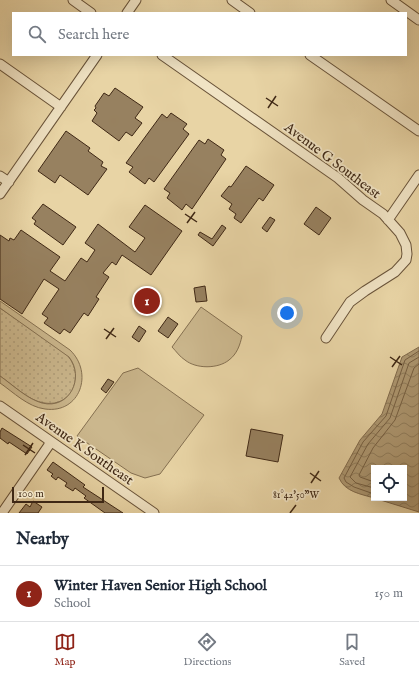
<!DOCTYPE html>
<meta charset="utf-8">
<style>
:root{--surface:#fff;--page:#f6f6f7;--text:#1f2937;--muted:#747a83;--line:#e0e1e3;--accent:#8f2418}
body{margin:0;font-family:"IM FELL English",serif;background:var(--page);color:var(--text)}
.controls{position:absolute;right:12px;bottom:12px;display:grid;overflow:hidden;border-radius:0px;box-shadow:0 4px 16px #0002}
.controls button{width:36px;height:36px;display:grid;place-items:center;padding:0;border:0;border-bottom:1px solid var(--line);background:var(--surface);color:var(--text);font:20px sans-serif}
.scale{position:absolute;left:12px;bottom:10px;width:92px;box-sizing:border-box;padding-left:4px;border:2px solid #3f2815;border-top:0;font-size:11px;line-height:14px;white-space:nowrap;color:#3f2815;-webkit-text-stroke:3px #f0e3c4;paint-order:stroke}
.you{position:absolute;left:287px;top:313px;width:14px;height:14px;margin:-10px;border:3px solid #fff;border-radius:50%;background:#1a73e8;box-shadow:0 0 0 6px #1a73e833}
.badge{display:grid;place-items:center;width:26px;height:26px;border-radius:50%;background:var(--accent);color:#fff;font-size:13px;font-weight:700}
.pin{position:absolute;translate:-50% -50%;border:2px solid #fff;box-shadow:0 1px 4px #0006}
.list{margin:0;padding:0;list-style:none}
h2{display:flex;justify-content:space-between;align-items:center;height:52px;margin:0;padding:0 16px;font-size:17px}
h2 small{font-size:13px;font-weight:400;color:var(--muted)}
.list li{display:grid;grid-template-columns:26px 1fr auto;gap:12px;align-items:center;box-sizing:border-box;height:56px;padding:0 16px;border-top:1px solid var(--line)}
.list b{display:block;font-size:15px;white-space:nowrap}
.list p{margin:0;font-size:13px;white-space:nowrap;color:var(--muted)}
.list em{font-size:13px;font-style:normal;color:var(--muted)}
.icon{flex:none;width:22px;height:22px;fill:none;stroke:currentColor;stroke-width:2;stroke-linecap:round;stroke-linejoin:round}
.map{position:relative;flex:none;width:419px;height:513px;overflow:hidden}
.search{position:absolute;background:var(--surface);box-shadow:0 4px 16px #0002;left:12px;right:12px;top:12px;height:44px;display:flex;align-items:center;gap:10px;box-sizing:border-box;padding:0 14px;border-radius:0px;color:var(--muted);font-size:15px}
.sheet{height:108px;background:var(--surface)}
nav{display:flex;justify-content:space-around;align-items:center;box-sizing:border-box;height:56px;border-top:1px solid var(--line);background:var(--surface);font-size:11px;color:var(--muted)}
nav a{display:grid;justify-items:center;gap:2px}
nav .on{color:var(--accent)}
.map>svg:first-child{display:block}
.grass{fill:url(#grass-dots);stroke:#857051}
.garden{fill:#cbb78d;stroke:#857051}
.water{fill:url(#water-waves);stroke:#826c4e}
.lines{fill:none;stroke-linecap:round;stroke-linejoin:round}
.shore{stroke:#776144;stroke-width:1}
.building{fill:#978160;stroke:#3f2815}
.minor-casing{stroke:#695339;stroke-width:11}
.minor{stroke:#f0e3c4;stroke-width:9}
.ticks{fill:none;stroke:#3f2815;stroke-width:1.5}
.labels{text-anchor:middle;stroke-width:3.5;stroke-linejoin:round;paint-order:stroke}
.street-label{font-size:14px;fill:#3f2815;stroke:#f0e3c4}
.ticks-label{font-size:10px;text-anchor:middle;fill:#3f2815;stroke:#f0e3c4;stroke-width:3.5;stroke-linejoin:round;paint-order:stroke}
</style>
<div class="map">
<svg width="419" height="513" viewBox="0 0 419 513">
<defs>
<pattern id="grass-dots" width="8" height="8" patternUnits="userSpaceOnUse"><rect width="8" height="8" fill="#cbb78d"/><path d="M2 2h.1M6 6h.1" fill="none" stroke="#af9d79" stroke-width="1.8" stroke-linecap="round"/></pattern>
<pattern id="water-waves" width="16" height="10" patternUnits="userSpaceOnUse"><rect width="16" height="10" fill="#af9a74"/><path d="M0 5q4-4 8 0t8 0" fill="none" stroke="#907e5e"/></pattern>
</defs>
<rect width="100%" height="100%" fill="#e8d4a5"/>
<filter id="stains"><feTurbulence type="fractalNoise" baseFrequency=".005" numOctaves="4"/><feColorMatrix values="0 0 0 0 .2 0 0 0 0 .09 0 0 0 0 .02 0 0 0 .5 -.17"/></filter>
<radialGradient id="worn" r=".72"><stop offset=".6" stop-color="#630" stop-opacity="0"/><stop offset="1" stop-color="#630" stop-opacity=".3"/></radialGradient>
<path class="grass" d="M0,308L65,353C86,372 74,408 44,403C29,401 13,385 0,376Z"/>
<path class="garden" d="M0,301L70,350C94,373 80,414 45,409C28,407 13,392 0,383V376C13,385 27,399 42,403C70,410 85,377 69,357L0,308Z
M201,307L242,336C240,345 237,354 229,360C218,369 196,369 185,360C180,357 176,351 172,347Z
M138,368L204,415L160,474L145,478L131,473L77,436L123,373Z"/>
<path class="water" d="M419,347V512L374,498H404V468H374V498C361,494 345,492 339,478L360,440L382,414L402,357Z"/>
<g class="lines">
<path class="shore" d="M374,482L360,477L359,475L373,448L395,420L414,368L419,364
M374,488L356,483L350,477L368,444L390,418L409,363L419,357
M374,494L354,487L346,482L344,478L363,442L386,416L405,360L419,351"/>
</g>
<path class="building" d="M115,88L143,107L135,118L142,123L132,136L126,132L119,141L92,121L97,113L94,110L96,108L95,106L104,93L109,96Z
M171,113L187,124L183,129L189,134L154,182L149,178L145,184L129,172L133,167L126,163L162,114L167,118Z
M66,131L90,148L88,151L103,162L101,166L107,169L88,195L60,175L55,183L38,171Z
M208,139L224,150L221,155L226,159L192,209L186,204L182,210L167,198L170,193L164,189L199,140L205,144Z
M246,166L274,185L263,201L259,198L241,223L234,218L236,214L229,209L232,204L221,196L229,186L231,187Z
M43,204L76,227L63,245L34,224L36,221L32,218Z
M145,205L182,231L151,275L122,255L116,265L112,262L103,273L109,277L96,297L99,299L88,316L84,313L70,333L64,329L60,334L44,323L48,318L42,314L59,289L44,279L22,314L0,299V235L9,241L10,238L14,240L21,230L60,257L50,271L65,281L81,258L87,262L95,250L85,243L98,224L135,252L145,238L129,227Z
M316,207L331,218L319,235L304,224Z
M270,217L275,220L267,232L262,228Z
M222,225L226,228L213,246L198,235L200,232L212,239Z
M205,286L207,301L196,302L194,288Z
M168,317L178,324L168,338L158,331Z
M139,326L146,331L139,342L132,337Z
M108,379L114,382L106,393L101,389Z
M2,428L32,447L27,454L9,442L8,444L0,438V432Z
M251,429L283,435L278,462L246,456Z
M53,462L85,485L83,487L123,513H105L84,498L86,496L75,488L73,491L65,486L67,483L58,477L56,480L51,476L53,474L47,470Z
M33,501L42,507L38,513H19L26,504L30,507Z"/>
<g class="lines">
<g class="minor-casing">
<path id="minor" d="M73,0L91,13
M232,0L250,13
M391,0L419,20
M127,13L136,0
M162,55L338,178L363,200L383,214L400,233L406,245L407,254L406,260L395,272L365,291L350,302L326,338
M310,55L419,131
M0,64L61,107
M0,176L9,182
M0,194L97,55
M388,220L419,175
M0,406L154,513
M2,513L49,445V440"/>
</g>
<use href="#minor" class="minor"/>
</g>
<path class="ticks" d="M266,98L278,106M268,108L276,96M185,214L197,222M187,223L195,212M104,329L116,337M106,339L114,328M390,357L402,365M392,367L400,356M23,445L35,453M25,455L33,443M310,473L321,481M311,483L319,471M290,513L296,505"/>
<g class="labels">
<g class="street-label">
<text transform="translate(333 160) rotate(37)" y="5">Avenue G Southeast</text>
<text transform="translate(85 448) rotate(35)" y="5">Avenue K Southeast</text>
</g>
</g>
<g class="ticks-label">
<text x="296" y="498">81°42'50"W</text>
</g>
<rect width="100%" height="100%" filter="url(#stains)"/>
<rect width="100%" height="100%" fill="url(#worn)"/>
</svg>
<div class="controls">
<button><svg class="icon" aria-label="locate" viewBox="0 0 24 24"><circle cx="12" cy="12" r="6"/><path d="M12 2v4M12 18v4M2 12h4M18 12h4"/></svg></button>
</div>
<div class="scale">100 m</div>
<div class="you"></div>
<div class="pin badge" style="left:147px;top:301px">1</div>
<div class="search"><svg class="icon" aria-label="search" viewBox="0 0 24 24"><circle cx="10" cy="10" r="6"/><path d="M15 15l6 6"/></svg>Search here</div>
</div>
<section class="sheet">
<h2>Nearby<small></small></h2>
<ul class="list">
<li><span class="badge">1</span><div><b>Winter Haven Senior High School</b><p>School</p></div><em>150 m</em></li>
</ul>
</section>
<nav>
<a class="on"><svg class="icon" aria-label="map" viewBox="0 0 24 24"><path d="M3 6l6-2 6 2 6-2v14l-6 2-6-2-6 2zM9 4v14M15 6v14"/></svg>Map</a>
<a><svg class="icon" aria-label="directions" viewBox="0 0 24 24"><path d="M12 3l9 9-9 9-9-9zM9 14v-3h6M13 9l2 2-2 2"/></svg>Directions</a>
<a><svg class="icon" aria-label="saved" viewBox="0 0 24 24"><path d="M7 4h10v16l-5-4-5 4z"/></svg>Saved</a>
</nav>
